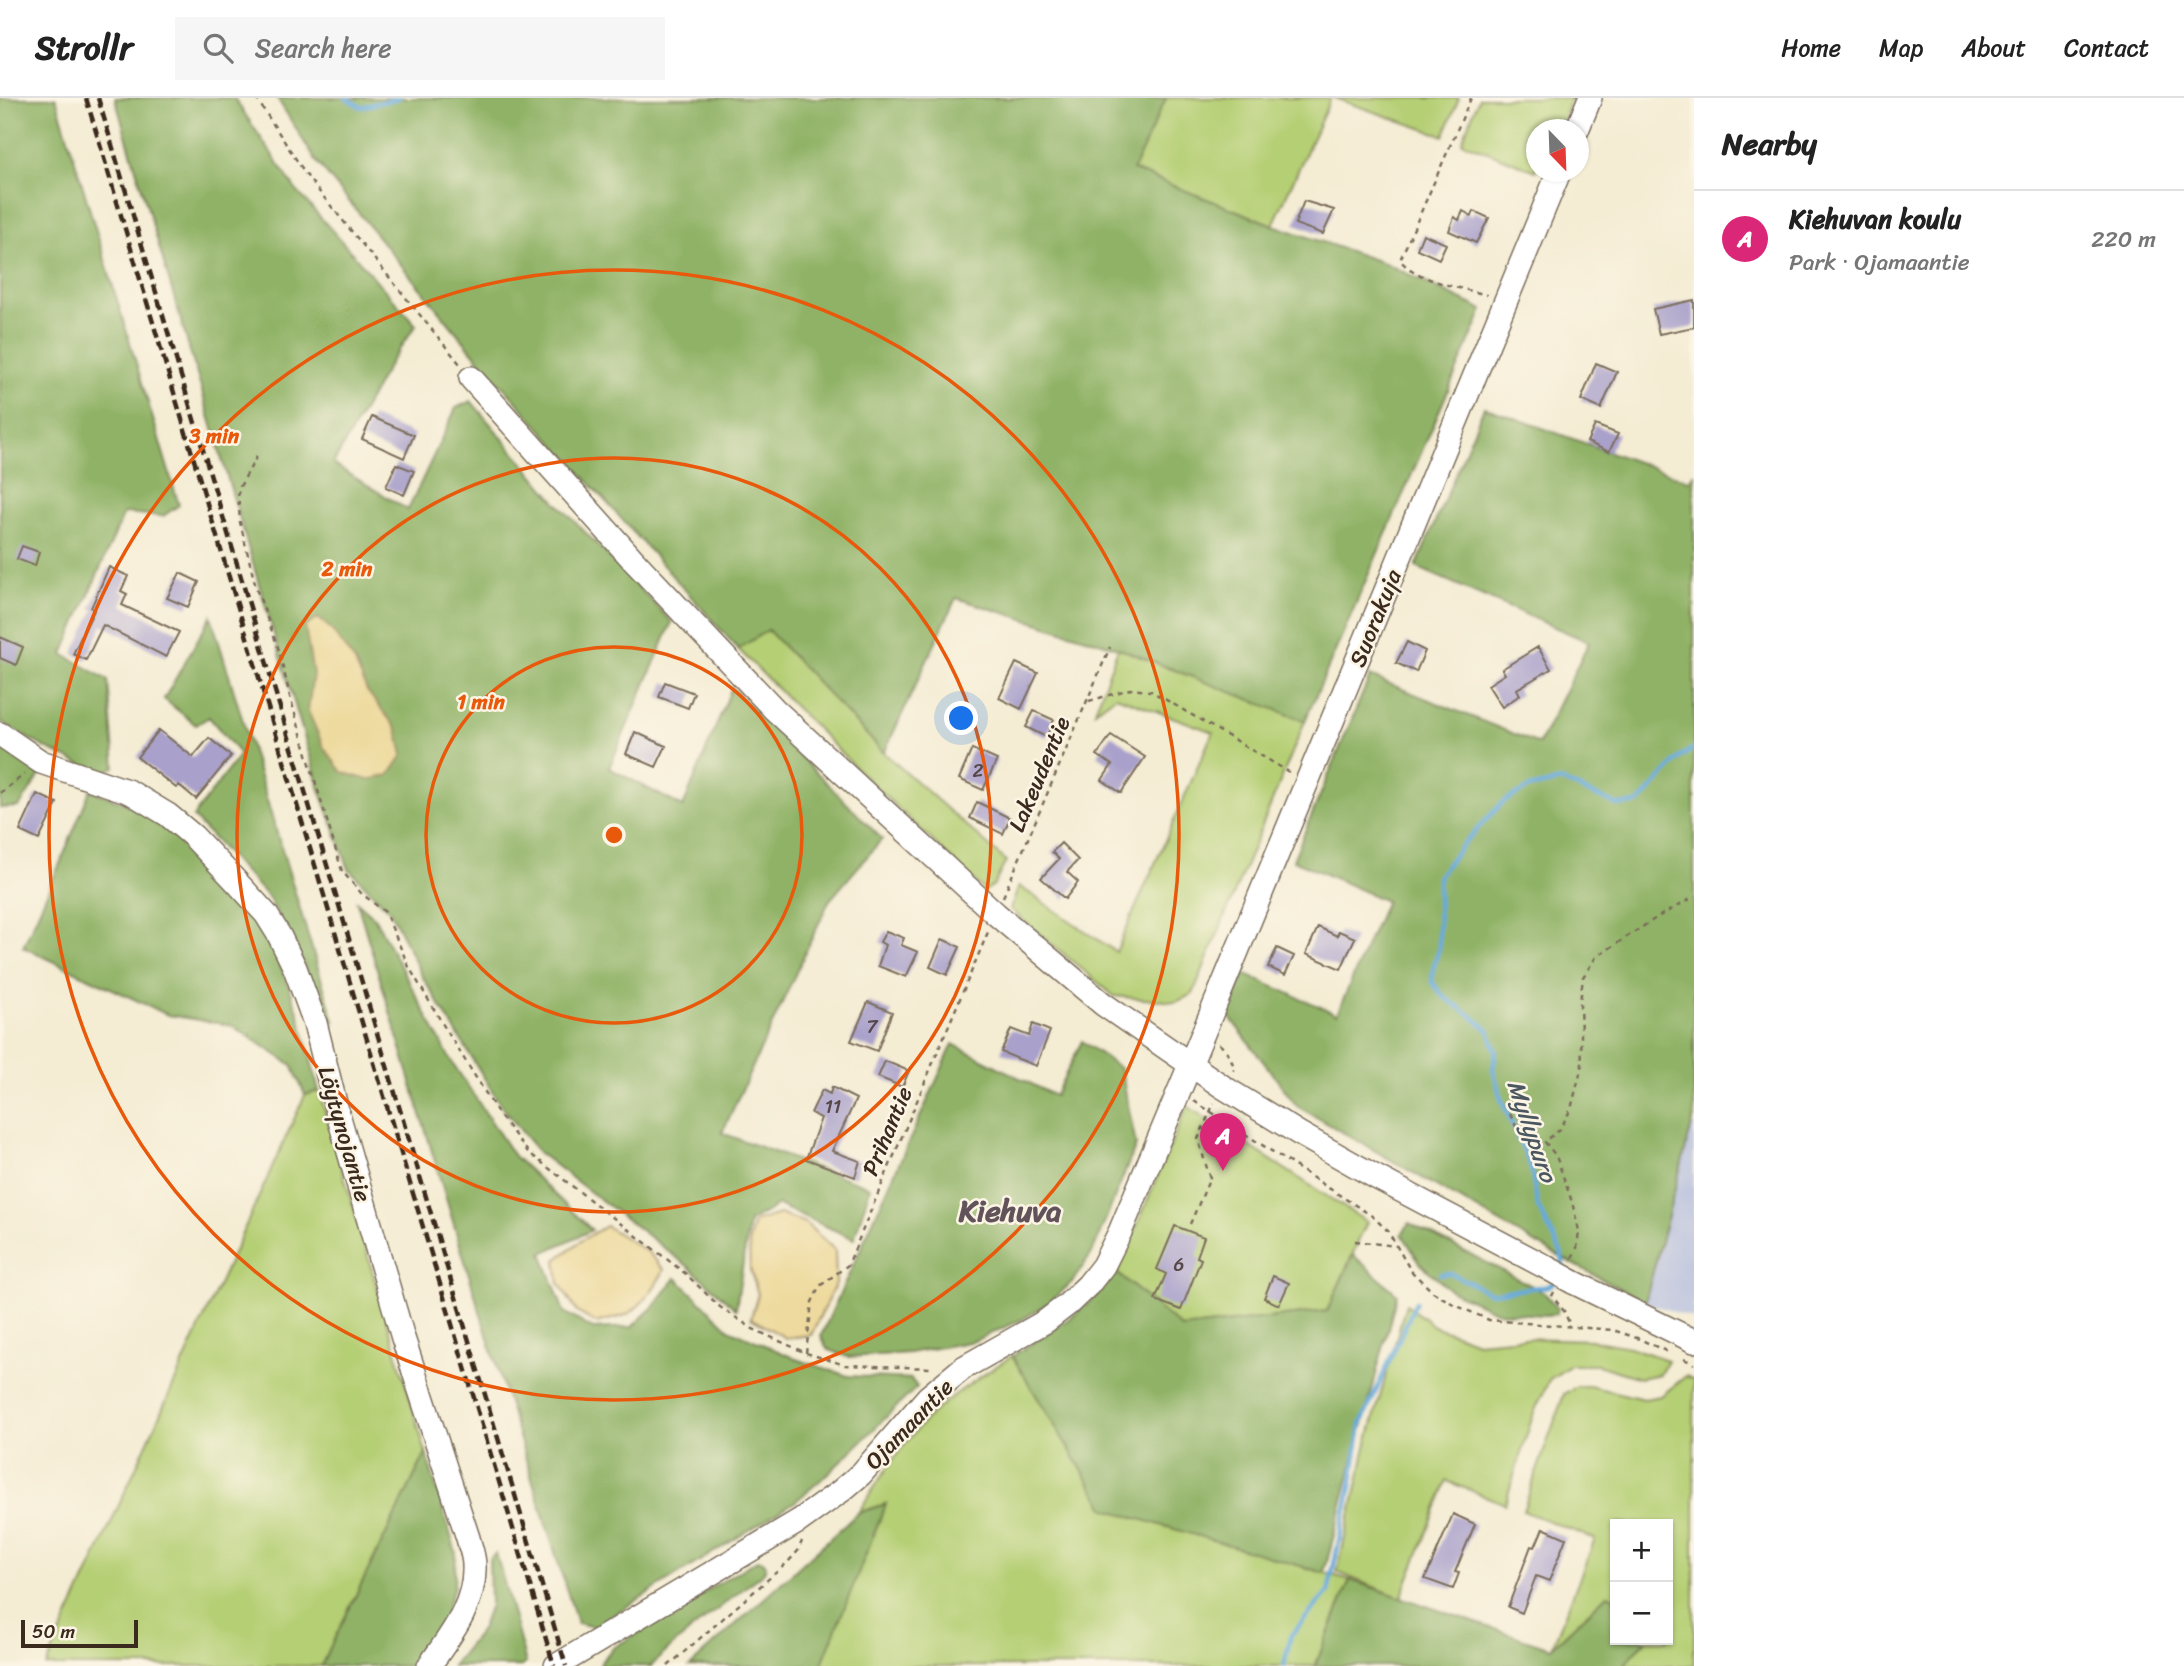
<!DOCTYPE html>
<meta charset="utf-8">
<style>
:root{--surface:#fff;--page:#f6f6f6;--text:#222;--muted:#767676;--line:#e0e0e0;--accent:#db2777}
body{margin:0;font-family:Sriracha,sans-serif;background:var(--page);color:var(--text)}
.controls{position:absolute;right:21px;bottom:21px;display:grid;overflow:hidden;border-radius:0px;box-shadow:0 2px 5px #0004}
.controls button{width:63px;height:63px;display:grid;place-items:center;padding:0;border:0;border-bottom:2px solid var(--line);background:var(--surface);color:var(--text);font:35px sans-serif}
.compass{position:absolute;left:1526px;top:21px;width:63px;height:63px;border-radius:50%;background:var(--surface);box-shadow:0 2px 5px #0004;rotate:157deg}
.scale{position:absolute;left:21px;bottom:18px;width:117px;box-sizing:border-box;padding-left:7px;border:4px solid #3b2a1e;border-top:0;font-size:19px;line-height:24px;white-space:nowrap;color:#3b2a1e;-webkit-text-stroke:5px #fcf5e5;paint-order:stroke}
.you{position:absolute;left:962px;top:621px;width:24px;height:24px;margin:-18px;border:5px solid #fff;border-radius:50%;background:#1a73e8;box-shadow:0 0 0 10px #1a73e833}
.badge{display:grid;place-items:center;width:46px;height:46px;border-radius:50%;background:var(--accent);color:#fff;font-size:23px;font-weight:700}
.pin{position:absolute;translate:-50% -58px;filter:drop-shadow(0 2px 4px #0008)}
.pin::after{content:'';position:absolute;top:37px;width:24px;height:21px;background:inherit;clip-path:polygon(0 0,100% 0,50% 100%)}
.list{margin:0;padding:0;list-style:none}
h2{display:flex;justify-content:space-between;align-items:center;height:91px;margin:0;padding:0 28px;font-size:30px}
h2 small{font-size:23px;font-weight:400;color:var(--muted)}
.list li{display:grid;grid-template-columns:46px 1fr auto;gap:21px;align-items:center;box-sizing:border-box;height:98px;padding:0 28px;border-top:2px solid var(--line)}
.list b{display:block;font-size:26px;white-space:nowrap}
.list p{margin:0;font-size:23px;white-space:nowrap;color:var(--muted)}
.list em{font-size:23px;font-style:normal;color:var(--muted)}
.icon{flex:none;width:38px;height:38px;fill:none;stroke:currentColor;stroke-width:2;stroke-linecap:round;stroke-linejoin:round}
.map{position:relative;flex:none;width:1694px;height:1568px;overflow:hidden}
header{display:flex;align-items:center;gap:42px;box-sizing:border-box;height:98px;padding:0 35px;background:var(--surface);border-bottom:2px solid var(--line)}
header strong{font-size:33px}
nav{display:flex;gap:38px;margin-inline-start:auto;font-size:24px}
.search{width:490px;height:63px;background:var(--page);display:flex;align-items:center;gap:18px;box-sizing:border-box;padding:0 24px;border-radius:0px;color:var(--muted);font-size:26px}
main{display:flex}
aside{flex:1;background:var(--surface)}
.map>svg:first-child{display:block}
.industrial{fill:#bbc3de}
.green{fill:#b5cf74;stroke:#787c49;stroke-width:2}
.forest{fill:#90b266;stroke:#666e42;stroke-width:2}
.sand{fill:#eeda9e;stroke:#94825e;stroke-width:2}
.lines{fill:none;stroke-linecap:round;stroke-linejoin:round}
.stream{stroke:#66aadb;stroke-width:4.5}
.building{fill:#a9a0cb}
.minor-casing{stroke:#7c6e5d;stroke-width:26}
.path{stroke:#7c6e5d;stroke-width:2.5;stroke-dasharray:5 5;stroke-linecap:butt}
.minor{stroke:#fff;stroke-width:23}
.rail{stroke:#3b2a1e;stroke-width:4.5;stroke-dasharray:10 5;stroke-linecap:butt}
.minor-bridge-casing{stroke:#7c6e5d;stroke-width:26;stroke-linecap:butt}
.minor-bridge{stroke:#fff;stroke-width:23}
.ring{fill:none;stroke:#e8590c;stroke-width:3.5}
.labels{text-anchor:middle;stroke-width:5;stroke-linejoin:round;paint-order:stroke}
.number-label{font-size:19px;fill:#564849}
.street-label{font-size:23px;fill:#3b2a1e;stroke:#fcf5e5}
.water-label{font-size:24px;font-style:italic;fill:#4a5760;stroke:#fcf5e5}
.district-label{font-size:30px;font-weight:bold;fill:#62535b;stroke:#fcf5e5}
.centre{fill:#e8590c;stroke:#fcf5e5;stroke-width:3.5}
.ring-label{font-size:21px;text-anchor:middle;font-weight:bold;fill:#e8590c;stroke:#fcf5e5;stroke-width:5;stroke-linejoin:round;paint-order:stroke}
</style>
<header>
<strong>Strollr</strong>
<div class="search"><svg class="icon" aria-label="search" viewBox="0 0 24 24"><circle cx="10" cy="10" r="6"/><path d="M15 15l6 6"/></svg>Search here</div>
<nav><a>Home</a><a>Map</a><a>About</a><a>Contact</a></nav>
</header>
<main>
<div class="map">
<svg width="1694" height="1568" viewBox="0 0 1694 1568">
<rect width="100%" height="100%" fill="#fcf5e5"/>
<filter id="ink" filterUnits="userSpaceOnUse"><feTurbulence type="fractalNoise" baseFrequency=".0143" numOctaves="2"/><feDisplacementMap in="SourceGraphic" scale="14" xChannelSelector="R" yChannelSelector="G"/><feConvolveMatrix kernelMatrix="1 2 1 2 8 2 1 2 1" color-interpolation-filters="sRGB"/></filter>
<filter id="wash" filterUnits="userSpaceOnUse"><feTurbulence type="fractalNoise" baseFrequency=".00686" numOctaves="4" result="noise"/><feDisplacementMap in="SourceGraphic" scale="28" xChannelSelector="R" yChannelSelector="G"/><feGaussianBlur stdDeviation="1.57" result="paint"/><feColorMatrix in="noise" values="0 0 0 0 0 0 0 0 0 0 0 0 0 0 0 0 0 1.4 0 .05"/><feComposite in="paint" operator="in"/></filter>
<g filter="url(#wash)">
<rect width="100%" height="100%" fill="#f4ecd3"/>
<path class="industrial" d="M1694,1019V1221L1645,1204Z"/>
<path class="green" d="M1166,0H1331L1273,127L1132,72Z
M1334,0H1459L1444,38Z
M1479,0H1571L1558,31L1536,32V73L1462,44Z
M767,531L884,655L1006,763L994,787L985,793L856,670L738,551Z
M1118,550L1305,623L1193,896L1176,904L1114,898L1010,811L1019,788L1116,854L1213,634L1116,598L1095,613Z
M319,993L426,1355L321,1568H46L305,997Z
M1187,1008L1367,1124L1327,1213L1182,1230L1117,1175Z
M1406,1206L1434,1228L1477,1244L1522,1240L1591,1242L1629,1249L1668,1262L1660,1276L1640,1280L1597,1267H1571L1550,1281L1534,1314L1505,1406L1447,1383L1401,1500L1337,1474L1366,1349Z
M1012,1258L1106,1411L1350,1482L1315,1568H821L885,1406L858,1415C881,1379 905,1340 937,1311C960,1291 986,1275 1012,1258Z
M1686,1278L1694,1282V1568H1623L1646,1542H1668V1426H1615V1500L1608,1496L1552,1549L1595,1441L1523,1413L1564,1296L1577,1288H1589L1644,1301L1661,1298Z"/>
<path class="forest" d="M0,0H56L179,407L163,418L124,415L63,556L108,582L115,669L102,675C65,661 33,645 0,623Z
M115,0H234L296,92L416,227L391,263L333,366L408,412L456,310L471,303L556,404L672,524L609,670L683,709L732,589L882,741L829,803L722,1035L870,1089L854,1141L778,1107L749,1124L736,1211L689,1169L538,1054L500,1006L422,878L390,813L349,771L320,692Z
M277,0H1166L1133,72L1273,127L1387,166L1483,212L1305,623L1118,550L956,500L884,655L768,532L738,551L480,263L316,63Z
M1484,309L1690,383L1694,375V1019L1645,1204L1551,1154L1297,1008L1228,917L1244,876L1337,916L1386,803L1293,762L1370,578L1539,646L1589,544L1416,469Z
M211,518L334,923L324,917L297,851L268,799L193,719L240,656L209,619L196,627L164,601Z
M0,646L42,674L19,709L0,710Z
M90,692L143,712L179,735L244,811L277,858L298,913L319,993L305,997L292,967L231,927L168,917L23,849L62,761Z
M357,804L374,819L450,961L514,1058L592,1132L542,1155L564,1214L593,1231L632,1229L654,1208L676,1180L729,1231L796,1261L848,1278L911,1281L917,1289L830,1374L796,1403L594,1529L577,1525L488,1240Z
M1082,943L1121,971L1136,1047L1092,1155L1073,1183L1050,1204L1023,1221L974,1243L909,1255L848,1259L827,1251L821,1238L953,946L1055,998Z
M1409,1125L1544,1194L1558,1211L1556,1216L1545,1217L1498,1214L1451,1193L1421,1166L1402,1136Z
M1353,1157L1397,1196L1324,1475L1106,1411L1012,1258C1050,1234 1089,1212 1117,1175L1182,1230L1327,1213Z
M426,1355L456,1455L454,1488L442,1527L415,1568H321Z
M886,1406L821,1568H690L858,1415Z
M496,1455L526,1565L522,1568H452L481,1532L490,1507L489,1461Z
M757,1462L763,1463L766,1467L764,1474L672,1548L651,1568H600L602,1562L613,1550Z
M1350,1482L1551,1550L1608,1496L1615,1500V1542H1646L1623,1568H1315Z"/>
<path class="sand" d="M318,520L330,530L355,564L367,593L397,631L403,657L389,677L368,682L342,674L324,650L308,613L313,576L305,529Z
M779,1116L805,1125L835,1152L836,1185L811,1237L786,1240L751,1220L758,1196L750,1171L749,1143L754,1124Z
M606,1128L649,1155L664,1172C657,1186 639,1213 623,1218C614,1221 605,1222 596,1225L577,1214L559,1185L556,1162L582,1142Z"/>
<g class="lines">
<path class="stream" d="M346,0L361,9L399,0
M1561,1169L1563,1165L1561,1154L1538,1109L1530,1067L1501,1001L1493,971L1496,954L1489,933L1472,918L1444,899L1432,884L1434,867L1439,850L1438,778L1464,745L1503,704L1529,690L1562,683L1617,707L1639,705L1680,659L1694,650
M1440,1176L1450,1175L1491,1195L1548,1188L1555,1184
M1284,1568L1291,1537L1328,1494L1352,1383L1361,1326L1416,1204"/>
</g>
<g id="blocks">
<path class="building" d="M1304,103L1334,112L1323,136L1295,126Z
M1463,113L1472,118L1474,113L1489,120L1476,145L1449,133L1454,119L1459,122Z
M1423,136L1446,146L1439,161L1417,151Z
M1694,202V229L1659,236L1653,211Z
M1596,265L1617,274L1601,311L1581,302Z
M372,319L414,337L404,360L362,341Z
M1595,327L1618,336L1609,354L1587,344Z
M396,366L414,373L404,397L386,389Z
M22,448L39,454L35,468L17,461Z
M109,469L128,478L121,493L127,496L122,507L179,534L166,559L103,527L86,562L73,556L94,512L91,510Z
M180,475L199,484L188,509L167,500Z
M0,539L23,549L16,567L0,560Z
M1407,544L1425,553L1416,574L1396,565Z
M1538,549L1551,571L1517,591L1520,597L1502,609L1488,587L1505,576L1502,571Z
M1016,565L1038,575L1021,611L999,600Z
M665,584L694,595L688,610L659,599Z
M1034,613L1054,622L1046,639L1026,629Z
M159,632L193,659L209,640L231,658L196,701L179,687L176,690L137,659Z
M635,634L666,648L656,669L626,656Z
M1111,637L1145,659L1121,695L1102,682L1112,667L1097,657Z
M972,651L997,662L983,692L959,681Z
M37,696L57,705L39,742L20,733Z
M977,704L1010,720L1003,736L970,720Z
M1061,745L1078,762L1067,774L1078,784L1065,801L1041,780L1059,761L1052,754Z
M1318,829L1337,838L1339,833L1355,840L1341,871L1306,856Z
M886,833L904,840L901,847L918,854L906,879L878,868L885,847L880,844Z
M942,841L960,849L947,877L930,869Z
M1277,850L1294,858L1285,877L1268,869Z
M868,904L892,914L877,953L851,943Z
M1033,926L1050,933L1036,968L1001,954L1011,931L1029,938Z
M885,963L909,973L902,989L878,979Z
M832,989L856,1001L832,1053L860,1063L855,1079L806,1061L821,1020L811,1015L822,992L830,996Z
M1175,1128L1204,1139L1197,1159L1201,1161L1181,1212L1155,1202L1166,1176L1157,1171Z
M1273,1178L1289,1185L1279,1207L1264,1200Z
M1453,1416L1475,1426L1455,1474L1459,1475L1453,1491L1425,1481Z
M1543,1430L1566,1440L1549,1483L1536,1478L1522,1515L1508,1509L1531,1448L1535,1449Z"/>
</g>
</g>
<g filter="url(#ink)">
<use href="#blocks" fill-opacity="0" stroke="#7c6e5d" stroke-width="2"/>
<g class="lines">
<g class="minor-casing">
<path id="minor" d="M1577,32L1590,0
M471,280L636,465L774,611L996,816L1103,906L1223,989L1300,1036L1374,1078L1544,1168
M0,636L41,664L130,694L168,717L193,738L232,779L266,816L279,837L295,870L315,925L336,1009L403,1240L468,1440C470,1448 474,1458 474,1467C476,1506 450,1538 429,1568
M1573,1184L1694,1243
M556,1568L799,1423L841,1393L861,1376L928,1299L963,1270L1046,1223L1068,1206L1088,1187L1103,1168L1120,1134L1190,967L1559,74"/>
</g>
<path class="path" d="M256,0L309,81L460,266
M1471,0L1400,162C1419,184 1459,189 1487,197
M257,358L238,392L240,424L256,490L279,552L290,599L342,773L361,795L385,814L409,869L448,935L500,1018L528,1054L686,1176L720,1209L753,1231L806,1255L845,1267L932,1270
M1089,603L1130,591L1151,593L1289,674
M0,695L25,676
M1003,799L1110,549
M1219,946C1228,953 1233,962 1234,973
M1194,1003L1372,1118L1388,1133L1411,1173L1433,1194L1455,1207L1489,1222L1613,1232L1637,1240L1668,1254
M1510,1016C1520,1038 1522,1039 1545,1044
M1190,1126L1210,1080L1198,1041L1214,1005
M1355,1143L1396,1148
M1572,1160L1577,1150L1579,1133L1572,1104L1556,1058L1545,1044L1560,1031L1571,1011L1582,968L1580,905L1583,879L1596,859L1656,820L1694,799
M1554,1194L1552,1198L1564,1213L1570,1227
M806,1255L812,1204L820,1188L848,1167L988,834
M1684,1261L1694,1266
M668,1568L787,1465L798,1453L802,1443"/>
<use href="#minor" class="minor"/>
<path class="rail" d="M86,0L554,1568
M98,0L566,1568"/>
<g class="minor-bridge-casing">
<path id="minor-bridge" d="M1544,1168L1573,1184"/>
</g>
<use href="#minor-bridge" class="minor-bridge"/>
</g>
</g>
<g class="ring">
<circle cx="614" cy="737" r="188"/>
<circle cx="614" cy="737" r="377"/>
<circle cx="614" cy="737" r="565"/>
</g>
<g class="labels">
<g class="number-label">
<text x="978" y="679">2</text>
<text x="872" y="935">7</text>
<text x="833" y="1015">11</text>
<text x="1179" y="1173">6</text>
</g>
<g class="street-label">
<text transform="translate(1375 520) rotate(-68)" y="8">Suorakuja</text>
<text transform="translate(1039 676) rotate(-67)" y="8">Lakeudentie</text>
<text transform="translate(887 1033) rotate(-67)" y="8">Prihantie</text>
<text transform="translate(345 1036) rotate(74)" y="8">Löytynojantie</text>
<text transform="translate(909 1326) rotate(-46)" y="8">Ojamaantie</text>
</g>
<g class="water-label">
<text transform="translate(1532 1033) rotate(71)" y="8">Myllypuro</text>
</g>
<g class="district-label">
<text x="1010" y="1123">Kiehuva</text>
</g>
</g>
<circle cx="614" cy="737" r="10" class="centre"/>
<g class="ring-label">
<text x="214" y="345">3 min</text>
<text x="347" y="478">2 min</text>
<text x="481" y="611">1 min</text>
</g>
</svg>
<div class="controls">
<button>+</button>
<button>−</button>
</div>
<svg class="compass" viewBox="-18 -18 36 36"><path d="M0-13l5 13h-10z" fill="#e53935"/><path d="M0 13l5-13h-10z" fill="#767676"/></svg>
<div class="scale">50 m</div>
<div class="you"></div>
<div class="pin badge" style="left:1223px;top:1073px">A</div>
</div>
<aside>
<h2>Nearby<small></small></h2>
<ul class="list">
<li><span class="badge">A</span><div><b>Kiehuvan koulu</b><p>Park · Ojamaantie</p></div><em>220 m</em></li>
</ul>
</aside>
</main>
